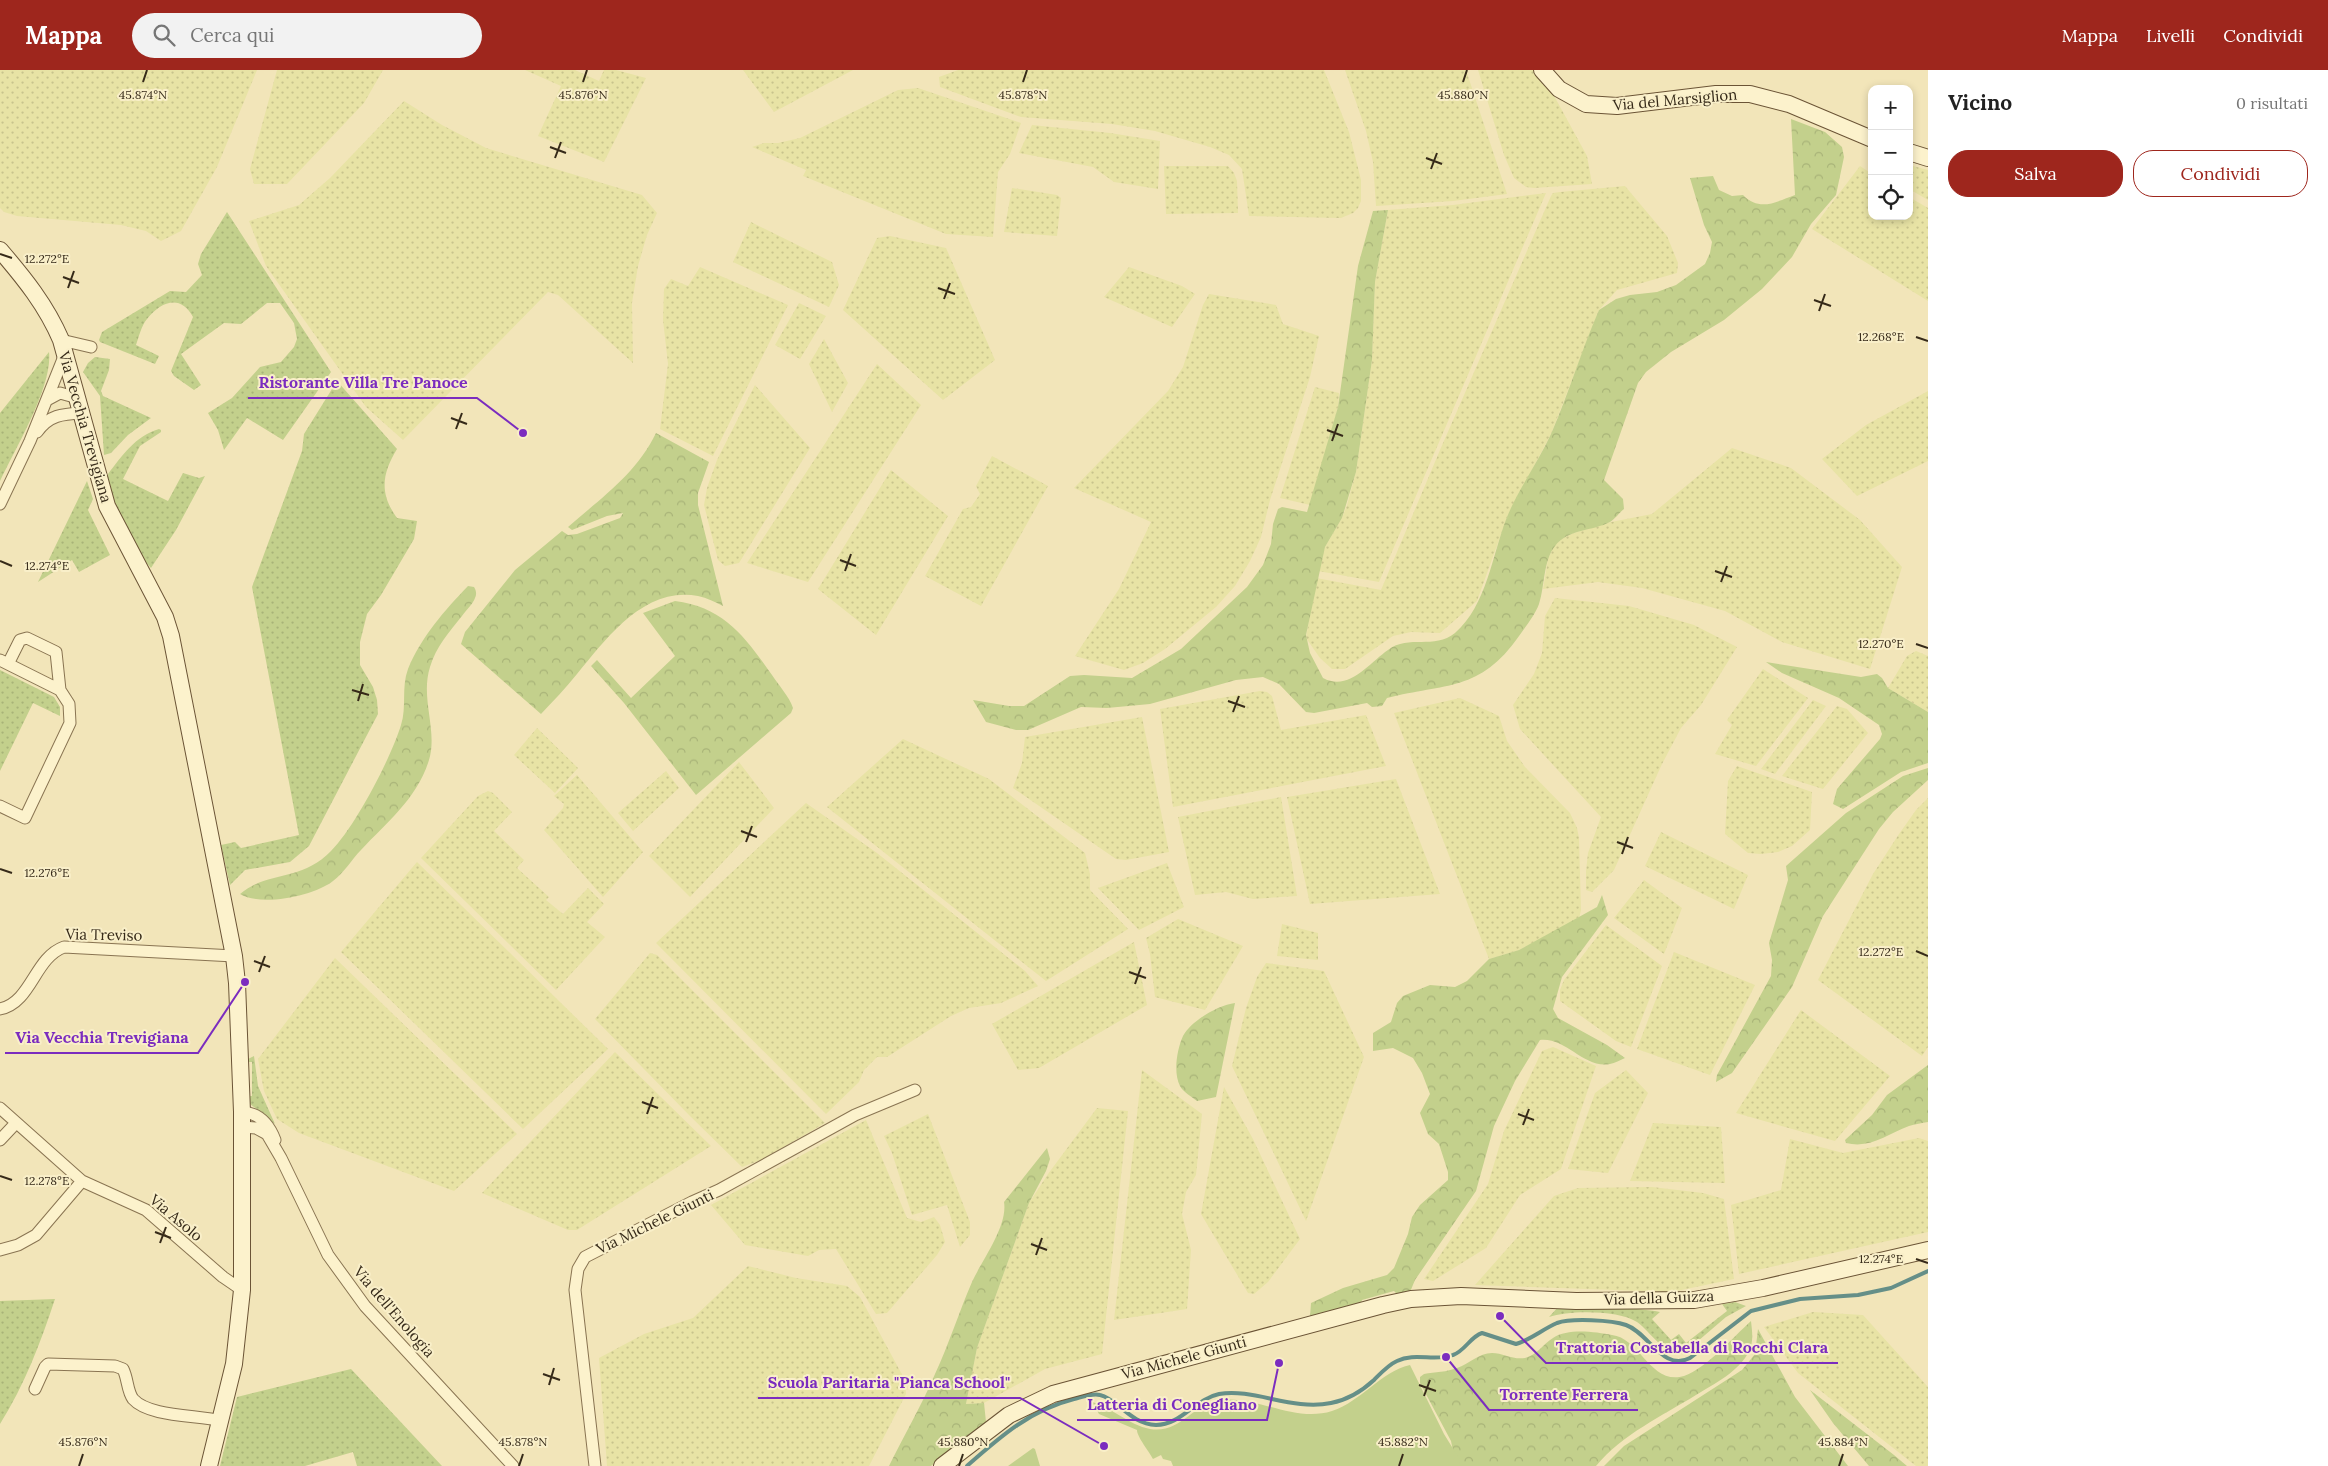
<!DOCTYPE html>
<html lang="it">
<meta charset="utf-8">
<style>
:root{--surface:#fff;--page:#f2f2f2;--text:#222;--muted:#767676;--line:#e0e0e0;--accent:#9e261d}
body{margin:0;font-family:Lora,serif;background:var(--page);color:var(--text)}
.controls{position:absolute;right:15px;top:15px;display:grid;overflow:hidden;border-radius:10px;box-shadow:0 2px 8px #0003}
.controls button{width:45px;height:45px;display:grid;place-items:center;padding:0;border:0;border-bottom:1px solid var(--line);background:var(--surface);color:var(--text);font:25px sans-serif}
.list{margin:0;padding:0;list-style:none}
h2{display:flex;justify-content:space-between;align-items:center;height:65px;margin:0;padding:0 20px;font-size:21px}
h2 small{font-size:16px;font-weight:400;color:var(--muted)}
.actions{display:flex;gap:10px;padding:15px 20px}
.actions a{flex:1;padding:11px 0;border:1px solid var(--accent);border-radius:20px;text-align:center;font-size:18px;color:var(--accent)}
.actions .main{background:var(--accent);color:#fff}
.icon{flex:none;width:28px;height:28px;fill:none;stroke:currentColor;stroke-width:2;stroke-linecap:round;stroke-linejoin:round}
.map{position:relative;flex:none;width:1928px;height:1396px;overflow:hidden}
header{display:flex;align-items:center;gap:30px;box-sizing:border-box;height:70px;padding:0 25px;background:var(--accent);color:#fff}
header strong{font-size:24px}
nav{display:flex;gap:28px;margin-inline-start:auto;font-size:18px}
.search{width:350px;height:45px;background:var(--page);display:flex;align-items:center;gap:12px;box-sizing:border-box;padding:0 18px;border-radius:28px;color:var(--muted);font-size:19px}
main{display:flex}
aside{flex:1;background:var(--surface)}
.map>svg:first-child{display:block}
.farmland{fill:url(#farmland-dots)}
.grass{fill:url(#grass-dots)}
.forest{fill:url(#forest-crowns)}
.garden{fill:#c3d08c}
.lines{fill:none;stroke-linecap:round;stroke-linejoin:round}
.stream{stroke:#658f88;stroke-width:4}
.street-casing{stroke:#897452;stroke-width:13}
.secondary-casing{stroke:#6b5436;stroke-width:18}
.street{stroke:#fcf2cc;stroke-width:11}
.secondary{stroke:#fcf2cc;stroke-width:16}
.ticks{fill:none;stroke:#362a19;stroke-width:2}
.labels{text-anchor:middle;stroke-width:4;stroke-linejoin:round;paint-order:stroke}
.street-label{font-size:15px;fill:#362a19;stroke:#f9efc9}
.ticks-label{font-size:12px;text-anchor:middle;fill:#362a19;stroke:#f9efc9;stroke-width:4;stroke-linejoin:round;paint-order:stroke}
.leader{fill:none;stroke:#7b2cbf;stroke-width:2}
.callout-dot{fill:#7b2cbf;stroke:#f9efc9;stroke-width:2}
.callout-label{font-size:16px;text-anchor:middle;font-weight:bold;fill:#7b2cbf;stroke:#f9efc9;stroke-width:4;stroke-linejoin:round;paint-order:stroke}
</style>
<header>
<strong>Mappa</strong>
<div class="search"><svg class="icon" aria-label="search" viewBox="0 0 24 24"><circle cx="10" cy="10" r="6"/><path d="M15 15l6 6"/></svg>Cerca qui</div>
<nav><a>Mappa</a><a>Livelli</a><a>Condividi</a></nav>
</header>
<main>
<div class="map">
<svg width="1928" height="1396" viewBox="0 0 1928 1396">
<defs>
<pattern id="farmland-dots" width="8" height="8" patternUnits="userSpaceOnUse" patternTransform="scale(1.25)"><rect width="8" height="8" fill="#e8e3a5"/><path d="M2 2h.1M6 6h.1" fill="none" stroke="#c8c38d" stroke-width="1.8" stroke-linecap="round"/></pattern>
<pattern id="grass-dots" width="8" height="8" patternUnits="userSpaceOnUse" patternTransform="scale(1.25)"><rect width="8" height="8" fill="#c3d08c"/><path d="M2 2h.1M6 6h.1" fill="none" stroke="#a8b378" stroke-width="1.8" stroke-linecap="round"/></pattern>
<pattern id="forest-crowns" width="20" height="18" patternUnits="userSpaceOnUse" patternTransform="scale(1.25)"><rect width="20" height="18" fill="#c3d08c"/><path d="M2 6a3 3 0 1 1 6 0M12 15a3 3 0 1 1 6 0" fill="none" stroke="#a8b378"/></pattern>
</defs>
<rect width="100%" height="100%" fill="#f2e5b9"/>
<path class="farmland" d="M0,0H257L217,97L181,161L161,171L146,161L121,155L17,146L4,142L0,138Z
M277,0H383L364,33L287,114H254L250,99Z
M525,0H575L599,11L604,0H616L646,8L604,92L538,66L561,16Z
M743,0H853L774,42Z
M958,0H1324L1349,62L1361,110V131L1358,138L1353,143L1341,148L1249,146L1242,99L1229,85L1210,77L1155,61L1112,54L1021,47L940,17L939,7Z
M1345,0H1466L1507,124L1453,131L1376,136L1373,92L1366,61Z
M1478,0H1540L1587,86L1592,114L1534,118L1526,117L1514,108L1504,85Z
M918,18L1021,53L1010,84L998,102L993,167L946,164L803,106L806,100L752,77L764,73H778L800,68L898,20Z
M404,31L442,55L486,78L642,125L657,143L647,165L638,196L632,233L633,293L558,225L548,222L403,370L366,337L266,196L249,151L299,135L330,108Z
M1032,55L1110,63L1160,71L1158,119L1114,112L1093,97L1019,83Z
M1909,95L1928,100V130L1909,119Z
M1164,96H1228L1234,103L1237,111L1238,143L1166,144Z
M1860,96L1872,104V146H1909V127L1928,138V231L1812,159Z
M1625,116L1667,166L1678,193L1677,203L1617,220L1599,240L1551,364L1508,445L1477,531L1440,563L1411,562L1393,566L1345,599H1332L1320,588L1306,568L1316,508L1381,520L1440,380L1551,126L1553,123L1560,122Z
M1012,118L1057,125L1061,128L1057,166L1004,162Z
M1546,123L1379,512L1318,501L1325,477L1342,448L1347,435L1356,402L1372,290L1375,212L1388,140L1453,135Z
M751,152L832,192L839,215L829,237L733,192Z
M890,166L946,178L995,290L943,330L843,240L877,168Z
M700,197L788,235L713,386L660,359L668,294L663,250L664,219L671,209L688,216Z
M1129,197L1182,216L1195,224L1172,257L1104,227Z
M1209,224L1276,235L1283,254L1319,266L1310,307L1270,430L1261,467L1250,491L1235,516L1216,537L1165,579L1143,593L1124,600L1075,586L1119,519L1151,452L1074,418L1168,321L1183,297L1203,235Z
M799,233L826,246L800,289L775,275Z
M824,269L848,313L832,342L809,294Z
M877,294L921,335L808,512L747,493Z
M755,315L810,378L739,493L725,496L718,490L704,435L707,418L717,390Z
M1315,317L1339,323L1338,337L1326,385L1310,435L1280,428Z
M1928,321V391L1857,426L1822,389L1866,355Z
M1732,378L1791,398L1860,450L1902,497L1870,599L1782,572L1725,541L1642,518L1598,512L1543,519L1548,489L1554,476L1561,469L1574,463L1611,452L1652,444Z
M992,386L1048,416L981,536L925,506L963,439L971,437L980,424L976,416Z
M891,400L948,446L876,565L818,519Z
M1555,528L1629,536L1694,555L1737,577L1701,635L1681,658L1662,694L1614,800L1592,822L1586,820V801L1588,783L1601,747L1520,659L1513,635L1534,604L1542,583L1545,546Z
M1916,581L1928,586V642L1888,618L1907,586Z
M1763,599L1808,628L1756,696L1715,684L1732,655L1727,650Z
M1260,621L1267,622L1272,626L1281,660L1366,645L1386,696L1173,737L1160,639Z
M1460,628L1499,646L1507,671L1525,697L1570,743L1577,758L1579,768L1581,840L1579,849L1519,880L1489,889L1394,643Z
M1813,630L1826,636L1775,704L1761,699Z
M1837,636L1847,639L1868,663L1823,719L1782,706Z
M1142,647L1169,782L1126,790L1116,789L1013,718L1022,693L1025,667Z
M537,658L578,698L555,723L514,685Z
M903,669L989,709L1085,783L1090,804V820L1128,859L1046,911L827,737Z
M739,692L774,738L690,827L649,786Z
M1737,696L1812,722L1810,760L1792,776L1778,782L1761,784L1748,783L1725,764L1728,711Z
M666,701L679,718L633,761L618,743Z
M577,705L643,782L603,827L544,760L563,738L564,734L554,726Z
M1396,709L1440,824L1310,834L1287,727Z
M488,721L493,723L512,742L494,761L524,790L517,798L549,827L546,830L563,844L588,818L604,834L587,852L605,867L556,920L421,788L478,726Z
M1281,727L1297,826L1253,829L1226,822L1195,825L1178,747Z
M1928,728V977L1922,986L1818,910L1873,804L1899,764L1916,740Z
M806,733L877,783L1025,901L1038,916L1001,933L969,938L951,946L887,987H877L864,1000L859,1012L826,1044L656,873Z
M1661,762L1748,805L1734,839L1645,796Z
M417,792L608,979L523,1059L341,882Z
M1167,793L1184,837L1139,860L1098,818Z
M1644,810L1682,838L1664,884L1614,848Z
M1178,849L1243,876L1205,940L1155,927L1150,884L1146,868Z
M1282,854L1318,863V890L1277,886Z
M1606,855L1662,896L1631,977L1616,971L1560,931V920L1564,910Z
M1134,872L1147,935L1039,998L1018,1000L992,954Z
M1674,882L1755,915L1710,1005L1637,979Z
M650,883L657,885L825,1053L761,1090L742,1097L690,1046L595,949Z
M335,888L517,1064L454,1121L299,1063L277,1049L264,1021L258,989Z
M1266,893L1324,901L1364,987L1306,1151L1232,996L1246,938L1257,907Z
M1801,940L1890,1006L1835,1071L1736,1043Z
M1553,977L1596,996L1561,1099L1520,1125L1486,1178L1433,1211L1424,1209L1488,1114L1504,1061L1542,981Z
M615,982L711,1076L577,1160H568L482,1123Z
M1142,1000L1202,1044L1196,1105L1186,1122L1182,1144L1191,1180L1187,1239L1114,1250Z
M1626,1000L1648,1023L1608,1103L1568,1099L1595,1023Z
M1224,1017L1253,1069L1300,1169L1268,1212L1254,1224L1248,1223L1201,1144Z
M1097,1038L1128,1041L1102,1284L1045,1299L984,1333L966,1334L977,1278L1029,1133L1048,1104Z
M928,1044L970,1152V1165L960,1177L947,1135L912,1145L892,1083L884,1066Z
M866,1050L907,1148L921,1152L934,1147L940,1155L945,1172L937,1185L887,1243L876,1244L836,1179L819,1180L808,1186L745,1175L711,1135Z
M1653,1053L1721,1057L1725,1113L1630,1111Z
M1919,1068L1928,1071V1162L1739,1204L1731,1135L1781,1120L1790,1069L1843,1083Z
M1652,1117L1703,1123L1724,1129L1734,1209L1672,1222L1475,1215L1554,1126L1578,1118Z
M748,1196L796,1208L847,1216L860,1227L905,1310L906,1324L869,1396H607L599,1288L644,1264L693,1248Z
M1813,1242L1863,1245L1928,1317V1396H1916L1798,1303L1764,1257Z"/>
<path class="grass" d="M227,142L331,302L283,370L247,348L224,380L218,360L208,343L232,328L260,297L281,292L294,277L297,269L294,253L280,233H267L241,254L224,253L181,284L201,315L194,320L174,306L171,301L193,247C181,224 161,231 147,249C141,256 139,267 136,275L159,286L155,294L100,272L99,270L102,262L170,221L186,222L202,205L198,194L201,184Z
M49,282C53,316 15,379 0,411V343Z
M95,287L110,289L109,300L101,321L103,326L151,348L128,365L111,383L104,385L100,326L83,302L88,293Z
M337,311L397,379C382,404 379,423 397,448L417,451L414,469L381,525L367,544L360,572V595L373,617L377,630L378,644L309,776L290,792L245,800L230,815L221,775L235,772L241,778L299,765L252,517L302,381L304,364Z
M159,359L161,360V362L140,376L123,409L168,431L183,403L199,408L205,406L176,460L151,498C128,472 117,441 107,409L108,404C122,386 135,366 159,359Z
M87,411L93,429L88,440L110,485L79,502L72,490L38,512Z
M0,600L54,627L60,637V646L33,633L0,701Z
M254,986L258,1016L275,1054L249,1033V1026H252V992H248V989Z
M55,1229C40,1274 25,1314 0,1354V1231Z
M1735,1232L1746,1236L1726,1247L1684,1283C1663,1285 1652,1263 1637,1252C1619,1240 1569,1240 1549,1247L1559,1236L1619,1237L1655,1241L1660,1242L1652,1249L1671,1270L1679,1264L1686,1273L1727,1241L1722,1234Z
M351,1299L442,1396H357L353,1382L305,1396H220L237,1327Z"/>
<path class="forest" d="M1791,49L1825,62L1842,77L1844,87L1836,125L1811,154L1792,187L1762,219L1724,250L1671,282L1646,302L1638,313L1604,410L1623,429L1624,439C1619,443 1615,449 1610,452C1593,461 1568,459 1555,476C1543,491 1545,516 1539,534C1535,545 1526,556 1519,566C1480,622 1446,613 1387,628L1382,636L1372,637L1367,633L1314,643L1306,642L1279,614L1263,607L1236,610L1150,634L1107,638L1081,637L1028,660H1016L986,652L973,630L1009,636H1024L1070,606L1084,605L1132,608L1181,579L1247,517L1263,495L1271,474L1273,454L1278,439L1282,437L1307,442L1338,337L1358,196L1373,141L1388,140L1375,212L1372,290L1356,402L1342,448L1325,477L1306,565L1310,583L1323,608C1349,622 1369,593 1388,580C1409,564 1434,580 1455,563C1487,535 1492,485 1507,447C1519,418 1538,392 1551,364C1569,323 1581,281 1599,240L1616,229L1630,225L1657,222L1676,215L1705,194L1710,183L1712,172L1704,155L1690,108L1713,106L1719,120L1732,126L1743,125C1760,142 1775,132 1795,125Z
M656,363L709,392L698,423V435L723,536C715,532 707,528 698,526C644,516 606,569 577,604C566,618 553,631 541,644L461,574L465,562L515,500L562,461L568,465L577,464L620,448L623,443L607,446L572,460L568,457C600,429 637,403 656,363Z
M468,516L474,517C476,520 477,524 475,528C473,534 466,540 462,546C449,562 436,577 430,597C420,629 438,660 429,690C417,729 387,752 361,780C352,789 344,803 333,811C314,826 261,837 240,824C269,800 301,812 331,781C355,757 391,688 401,655C407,637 401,618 408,599C421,567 445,540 468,516Z
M675,531C724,537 745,567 772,605C779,616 789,626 793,638L791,643L696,725L624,633L591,596L597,590L631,628L675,586L643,543Z
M1766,592L1861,607L1877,604L1882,608L1888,618L1928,642V693L1901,702L1843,739L1833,734L1837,719L1880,669L1882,664L1879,655L1839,628L1782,603Z
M1928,698V710L1893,742L1879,759L1823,846L1792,917L1732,1003L1716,1012L1717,1005L1771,906L1772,890L1769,873L1788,810L1786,796L1846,743L1903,706Z
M1602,825L1608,845L1562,907L1553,939L1558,948L1607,975L1625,988C1620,990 1615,993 1610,994C1584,999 1566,967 1540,970L1515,1011L1494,1056L1476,1121L1415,1210L1410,1222L1397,1224L1394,1221L1362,1230L1361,1233L1310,1247L1311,1233L1343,1218L1387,1205L1394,1198L1408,1164L1412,1147L1420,1135L1448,1110V1102L1439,1074L1428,1064L1420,1043L1430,1024L1422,1003L1413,988L1393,978L1373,981V963L1391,952L1397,933L1403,926L1430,915L1455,917L1467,911L1489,889L1519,880L1597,837Z
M1235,933L1216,1027L1197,1031C1192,1027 1183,1022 1180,1016C1173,1003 1177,979 1183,966C1191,951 1218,935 1235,933Z
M1928,995V1052C1922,1053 1915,1054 1909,1056C1887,1064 1871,1079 1846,1073L1845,1070L1872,1045L1887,1025Z
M1047,1078L1050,1089L1046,1101L1029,1133L977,1278L966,1334L984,1333L986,1352L931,1396H889C904,1365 922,1335 935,1304C949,1274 959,1242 972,1212C982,1190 1008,1156 1004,1132Z
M1751,1251C1752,1261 1754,1271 1749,1281C1740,1301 1714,1314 1696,1325C1662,1346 1623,1364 1596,1396H1456L1451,1371L1420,1313V1307L1424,1304C1435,1302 1447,1302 1457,1298C1469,1294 1479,1283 1492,1283C1503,1283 1513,1290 1525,1288C1537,1285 1543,1274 1553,1268C1568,1258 1595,1262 1612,1265C1640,1268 1651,1316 1684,1306C1707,1298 1733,1267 1751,1251Z
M1758,1259L1795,1327L1848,1396H1604L1624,1376L1742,1300L1755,1284Z
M1810,1320L1894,1385L1907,1396H1869L1833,1353Z"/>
<path class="garden" d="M1410,1295L1444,1364L1460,1390L1459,1396H1173L1171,1391L1163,1389L1161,1385L1153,1389C1149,1381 1137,1367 1137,1360L1099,1344L1092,1332C1113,1338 1129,1355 1150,1359C1180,1364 1193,1334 1219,1330C1257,1325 1294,1353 1332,1341C1362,1331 1380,1302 1410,1295Z
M1033,1378L1035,1379L1040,1396H1008Z"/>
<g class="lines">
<path class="stream" d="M967,1396C1000,1367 1030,1340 1074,1329C1082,1327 1092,1323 1100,1325C1118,1329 1130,1354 1156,1355C1181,1355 1195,1329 1219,1324C1254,1318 1292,1341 1331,1333C1347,1330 1362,1321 1374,1310C1381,1303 1388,1295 1397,1291C1415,1282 1435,1292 1453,1285C1465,1281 1470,1267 1482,1263L1516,1274C1530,1270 1543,1259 1557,1253C1571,1248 1612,1250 1626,1255C1649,1263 1663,1302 1690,1288L1751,1241L1800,1229L1858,1225L1891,1218L1928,1201"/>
<g class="street-casing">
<path id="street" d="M61,270L91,277
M47,330L60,323L78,328
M37,362C49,345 62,344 82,343
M0,434L30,371L65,284
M0,590L60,620L69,634L70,653L25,748L0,736
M8,594L20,570L27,568L56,582L60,620
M0,939C32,932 34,888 64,877L234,886
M0,1038L82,1111L146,1140L223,1207L242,1220
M242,1042C260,1043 269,1054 275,1070
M242,1057L256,1058L267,1064L281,1088L328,1185L365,1236L513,1396
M0,1070L16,1053
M0,1180L18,1175L36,1165L82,1111
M35,1319L45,1297L48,1294L115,1296L123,1299C128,1309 127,1321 133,1329C149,1347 198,1345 221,1351
M595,1396L575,1220L578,1199L585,1187L692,1132L719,1120L855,1045L915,1020"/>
</g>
<g class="secondary-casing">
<path id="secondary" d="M1542,0L1559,19L1586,34L1617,36L1716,24H1750L1789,34L1872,69
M1909,82L1928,88
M0,180C24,208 46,235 61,270L107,436L165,547L171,566L234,886L237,913L242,1042V1220L234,1294L209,1396
M942,1396L1009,1345L1053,1324L1383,1235L1411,1229L1461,1226L1576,1231L1694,1230L1763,1218L1928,1180"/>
</g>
<use href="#street" class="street"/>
<use href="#secondary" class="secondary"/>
</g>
<path class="ticks" d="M143,12L147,0M583,12L587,0M1023,12L1027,0M1463,12L1467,0M550,77L566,83M555,88L561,72M1426,88L1442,94M1431,99L1437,83M0,184L12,188M63,207L79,213M68,218L74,201M938,218L955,224M944,229L950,213M1814,230L1831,236M1819,241L1825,224M1916,267L1928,271M451,348L467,354M456,359L462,343M1327,360L1343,366M1332,371L1338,354M840,490L856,496M0,491L12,496M845,501L851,484M1715,501L1732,507M1721,512L1727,496M1916,574L1928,578M352,620L369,625M358,631L363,614M1228,631L1245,637M1233,642L1239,626M741,761L757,767M746,772L752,756M1617,772L1633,778M1622,784L1628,767M0,799L12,803M1916,881L1928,886M254,891L270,897M259,902L265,886M1129,902L1146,908M1135,914L1141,897M642,1032L658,1038M647,1044L653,1027M1518,1044L1534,1050M1523,1055L1529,1039M0,1106L12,1110M155,1162L171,1168M160,1173L166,1157M1031,1174L1047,1180M1036,1185L1042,1168M1916,1189L1928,1193M543,1304L560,1310M549,1315L554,1298M1419,1315L1436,1321M1424,1326L1430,1310M79,1396L83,1384M519,1396L523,1384M959,1396L963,1384M1399,1396L1403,1384M1839,1396L1843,1384"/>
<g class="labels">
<g class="street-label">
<text transform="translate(1675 30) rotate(-5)" y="5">Via del Marsiglion</text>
<text transform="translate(85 357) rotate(74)" y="5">Via Vecchia Trevigiana</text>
<text transform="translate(104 865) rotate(1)" y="5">Via Treviso</text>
<text transform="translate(176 1148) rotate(40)" y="5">Via Asolo</text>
<text transform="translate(655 1152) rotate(-26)" y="5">Via Michele Giunti</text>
<text transform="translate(1659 1228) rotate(-2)" y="5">Via della Guizza</text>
<text transform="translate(394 1242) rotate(49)" y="5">Via dell'Enologia</text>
<text transform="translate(1184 1288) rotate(-15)" y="5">Via Michele Giunti</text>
</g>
</g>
<g class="ticks-label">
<text x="583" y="29">45.876°N</text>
<text x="1023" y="29">45.878°N</text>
<text x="1463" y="29">45.880°N</text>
<text x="143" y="29">45.874°N</text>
<text x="47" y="193">12.272°E</text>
<text x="1881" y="271">12.268°E</text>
<text x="47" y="500">12.274°E</text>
<text x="1881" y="578">12.270°E</text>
<text x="47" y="807">12.276°E</text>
<text x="1881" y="886">12.272°E</text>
<text x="47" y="1115">12.278°E</text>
<text x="1881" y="1193">12.274°E</text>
<text x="83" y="1376">45.876°N</text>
<text x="523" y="1376">45.878°N</text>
<text x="963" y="1376">45.880°N</text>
<text x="1403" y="1376">45.882°N</text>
<text x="1843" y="1376">45.884°N</text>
</g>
<path class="leader" d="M523 363L477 328H248M245 912L198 983H5M1500 1246L1546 1293H1838M1104 1376L1020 1328H758M1446 1287L1489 1340H1638M1279 1293L1267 1350H1077"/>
<g class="callout-dot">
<circle cx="523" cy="363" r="5"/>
<circle cx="245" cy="912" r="5"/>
<circle cx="1500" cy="1246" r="5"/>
<circle cx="1104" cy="1376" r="5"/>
<circle cx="1446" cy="1287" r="5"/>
<circle cx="1279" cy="1293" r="5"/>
</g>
<g class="callout-label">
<text x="363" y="318">Ristorante Villa Tre Panoce</text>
<text x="102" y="973">Via Vecchia Trevigiana</text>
<text x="1692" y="1283">Trattoria Costabella di Rocchi Clara</text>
<text x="889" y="1318">Scuola Paritaria "Pianca School"</text>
<text x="1564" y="1330">Torrente Ferrera</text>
<text x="1172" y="1340">Latteria di Conegliano</text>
</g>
</svg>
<div class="controls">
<button>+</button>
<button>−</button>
<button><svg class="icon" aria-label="locate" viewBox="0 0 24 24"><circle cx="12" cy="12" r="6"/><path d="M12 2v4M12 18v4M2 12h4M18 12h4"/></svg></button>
</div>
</div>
<aside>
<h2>Vicino<small>0 risultati</small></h2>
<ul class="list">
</ul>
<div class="actions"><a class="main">Salva</a><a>Condividi</a></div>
</aside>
</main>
